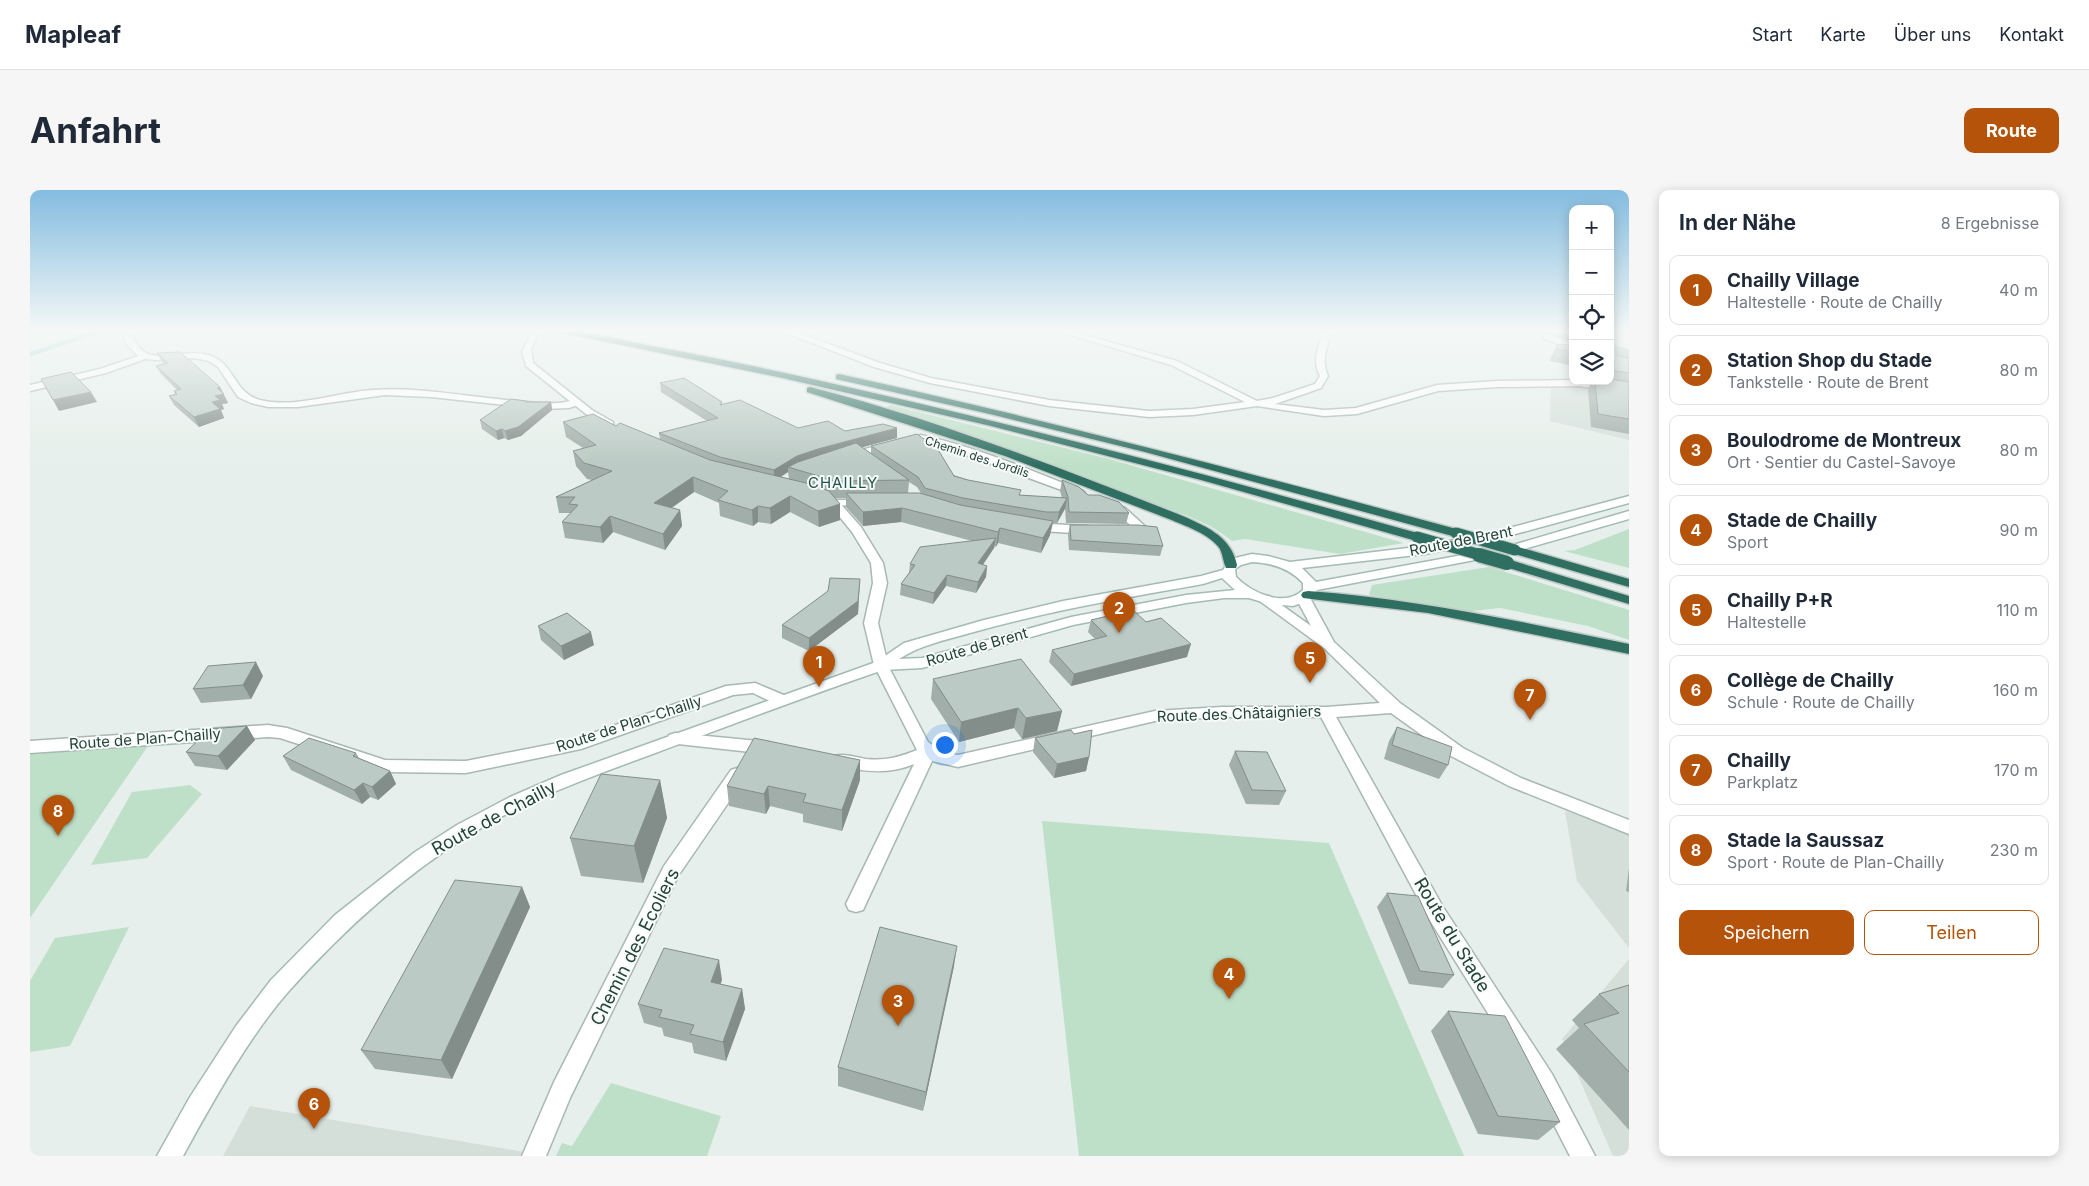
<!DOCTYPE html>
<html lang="de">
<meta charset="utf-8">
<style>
:root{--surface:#fff;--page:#f6f6f7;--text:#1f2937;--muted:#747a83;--line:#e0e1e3;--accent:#b45309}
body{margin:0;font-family:Inter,sans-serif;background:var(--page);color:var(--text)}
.controls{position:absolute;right:15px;top:15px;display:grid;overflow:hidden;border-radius:10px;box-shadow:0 2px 12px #0003}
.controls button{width:45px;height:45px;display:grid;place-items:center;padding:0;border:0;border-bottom:1px solid var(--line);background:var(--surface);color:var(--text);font:25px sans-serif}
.you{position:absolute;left:914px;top:554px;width:18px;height:18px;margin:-12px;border:4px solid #fff;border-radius:50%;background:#1a73e8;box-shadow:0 0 0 8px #1a73e833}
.badge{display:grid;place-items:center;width:32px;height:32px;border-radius:50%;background:var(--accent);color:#fff;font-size:16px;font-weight:700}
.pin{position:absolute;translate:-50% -41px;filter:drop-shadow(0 1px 2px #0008)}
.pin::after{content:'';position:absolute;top:26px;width:18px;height:15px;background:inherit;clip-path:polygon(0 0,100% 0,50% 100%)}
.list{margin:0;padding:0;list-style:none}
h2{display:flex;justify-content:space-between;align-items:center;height:65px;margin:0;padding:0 20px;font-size:21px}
h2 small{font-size:16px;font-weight:400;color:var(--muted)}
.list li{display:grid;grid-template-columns:32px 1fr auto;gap:15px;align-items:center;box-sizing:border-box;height:70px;margin:0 10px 10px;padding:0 10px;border:1px solid var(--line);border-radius:10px}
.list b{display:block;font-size:19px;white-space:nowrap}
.list p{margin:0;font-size:16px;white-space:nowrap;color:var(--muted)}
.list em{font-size:16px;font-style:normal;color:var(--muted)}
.actions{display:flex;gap:10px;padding:15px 20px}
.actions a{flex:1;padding:11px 0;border:1px solid var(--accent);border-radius:10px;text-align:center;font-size:18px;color:var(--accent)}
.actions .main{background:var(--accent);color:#fff}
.icon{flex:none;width:28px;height:28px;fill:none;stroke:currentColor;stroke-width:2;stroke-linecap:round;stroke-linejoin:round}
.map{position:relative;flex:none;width:1599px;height:966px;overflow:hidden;border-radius:10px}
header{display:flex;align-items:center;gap:30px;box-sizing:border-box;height:70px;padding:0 25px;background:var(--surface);border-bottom:1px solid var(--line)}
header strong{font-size:24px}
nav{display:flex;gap:28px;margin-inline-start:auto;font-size:18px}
.intro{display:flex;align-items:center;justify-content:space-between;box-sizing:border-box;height:120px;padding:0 30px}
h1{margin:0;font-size:35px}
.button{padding:12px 22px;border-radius:10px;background:var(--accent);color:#fff;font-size:18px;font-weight:700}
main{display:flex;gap:30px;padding:0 30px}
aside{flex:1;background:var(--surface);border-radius:10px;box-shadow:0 2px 12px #0003}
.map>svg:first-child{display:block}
.built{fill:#d4dfda}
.green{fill:#bfe0c8}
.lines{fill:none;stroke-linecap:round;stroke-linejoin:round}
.stream{stroke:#8ec9d4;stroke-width:4.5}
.river{fill:#8ec9d4;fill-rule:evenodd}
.minor-casing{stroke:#a8b8b2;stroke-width:3}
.tertiary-casing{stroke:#a8b8b2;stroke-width:3}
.secondary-casing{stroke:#a4bbb3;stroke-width:3}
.motorway-casing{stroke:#c2cac8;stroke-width:3}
.minor{fill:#fff;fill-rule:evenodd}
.tertiary{fill:#fff;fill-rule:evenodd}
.secondary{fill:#fff;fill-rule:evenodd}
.motorway{fill:#2f6f62;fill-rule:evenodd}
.motorway-bridge-far1-casing{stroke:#c2cac8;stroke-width:13;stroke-linecap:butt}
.motorway-bridge-casing{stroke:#c2cac8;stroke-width:17;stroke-linecap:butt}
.motorway-bridge-far1{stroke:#2f6f62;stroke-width:11}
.motorway-bridge{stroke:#2f6f62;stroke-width:14}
.wall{fill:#a1aea9;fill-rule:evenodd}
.shaded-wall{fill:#838d89}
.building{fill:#bbcac4;stroke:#838d89}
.labels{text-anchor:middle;stroke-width:4;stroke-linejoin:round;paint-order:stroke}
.far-street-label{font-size:12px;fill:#24423a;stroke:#f7fbf9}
.far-quarter-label{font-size:15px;letter-spacing:1px;fill:#1f5548;stroke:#f7fbf9}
.street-label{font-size:15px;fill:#24423a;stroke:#f7fbf9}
.near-street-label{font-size:18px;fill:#24423a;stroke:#f7fbf9}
</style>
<header>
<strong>Mapleaf</strong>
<nav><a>Start</a><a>Karte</a><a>Über uns</a><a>Kontakt</a></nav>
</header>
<div class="intro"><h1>Anfahrt</h1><a class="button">Route</a></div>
<main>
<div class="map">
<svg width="1599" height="966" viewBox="0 0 1599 966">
<rect width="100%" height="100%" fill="#e6efeb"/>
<path class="built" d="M1565,191L1599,198V250L1520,231L1521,197Z
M1535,621L1599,636V758L1547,691Z
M1599,769V966H1583L1532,849Z
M220,916L501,963L500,966H193Z"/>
<path class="green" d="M1503,141H1543V157Z
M860,215L1079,269L1374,353L1310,364L1215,349L1202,351C1176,329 1140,320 1109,308C1025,275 940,245 854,219Z
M1599,339V378L1534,361L1545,360Z
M1459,377L1599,420V450L1558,436L1470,418L1434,422L1339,405L1342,395Z
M118,556L0,728V564Z
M160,595L172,604L117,668L61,675L102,602Z
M1012,631L1299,653L1434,966H1049Z
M99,737L40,856L0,862V791L25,748Z
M581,893L691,926L677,966H526L532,953L542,956Z"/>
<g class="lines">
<path class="stream" d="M0,164L67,142"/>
<path class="river" d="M1517,141H1543V153L1520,146Z
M1580,154L1599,160V175L1580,169Z"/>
<g class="minor-casing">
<path id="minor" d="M93,141H101C112,183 146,157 178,165C205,172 202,202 230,210C267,219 306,202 343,200C384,197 426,205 467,209C487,211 508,214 528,213C535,213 547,208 553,213L539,218L512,219L401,207L355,205L268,217H238L221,213L208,207L188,177L179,171L164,168L127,170L115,169L76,183L0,201V195L70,179L108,166L96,154Z
M752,141H764L850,173L901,188L1019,210L1119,221L1163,219L1215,212L1141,175L1027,141H1040L1147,171L1227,211L1243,208L1285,194L1290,186C1281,169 1290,158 1292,141H1300C1299,158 1290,169 1298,186L1291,198L1245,214L1294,220L1326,218L1407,195L1467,191L1543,190L1599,198V204L1549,196L1467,197L1408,201L1327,224L1294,226L1227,216L1163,225L1119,227L1019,216L900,193L844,177Z
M1514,145H1520L1543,154V159L1514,149Z
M891,245C946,257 1000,280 1053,301L1055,303L1053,305H1045L906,254L891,251L819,269L814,266L815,264Z
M804,310H836L842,313L836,316L800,315L798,313Z
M1082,314L1095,318L1116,337L1118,340L1116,343H1108L1087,322L1076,317L1078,315Z
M1001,333L1058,336L1064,340L1058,344L997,340L995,337Z
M1273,404L1280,408L1304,452L1370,513L1433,558L1491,588L1599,630V644L1479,596L1421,566L1361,523L1306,527L1413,717L1522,884L1565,966H1540L1506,900L1399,729L1291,527H1192L1125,531L928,577L902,571L833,720L826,722L819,720L816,714L884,574C858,585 831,582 804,574L802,570L804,566C814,563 825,567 836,569C855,571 870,567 887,560L844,475L846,472H856L898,552L914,563L928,565L1125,521L1192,517H1296L1350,513L1294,458L1227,409L1229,406H1239L1281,436L1266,408Z
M725,493L756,506L759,510L756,514L751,515L746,514L723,503L703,505L551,559L436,583L355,582L250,548L238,547L0,563V551L238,535L257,538L355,570L436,571L543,550L696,496Z
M645,543L738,552L744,554L746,558L744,562L738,564L639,553L637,549L639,545Z
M707,578L713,580L716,584L705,603L648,686L540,908L516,966H492L524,892L634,676L701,580Z"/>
</g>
<g class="tertiary-casing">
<path id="tertiary" d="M501,143L508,145L501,159L503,173L562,220L583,232V236H575L556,224L496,176L492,162Z
M793,306L808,311L831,337L853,373L857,393L848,433L858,475L856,478H846L844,475L834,433L843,393L841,373L822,342L800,315L787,309Z"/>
</g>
<g class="secondary-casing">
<path id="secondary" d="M1599,306V313L1478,346L1395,364L1272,378L1286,392L1476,357L1599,321V329L1476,364L1287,400L1277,411L1263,416L1239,414L1219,408H1194L1156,413L1043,435L892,478L853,480C777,506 703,534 628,562C563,586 497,609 438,646C370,688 311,743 258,802C218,848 182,913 153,966H127L160,907L206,836L241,790L305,725L385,662L427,635L480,607L531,585L846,472L874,453L954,430L1033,411L1171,386L1193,380L1201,369L1222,364L1238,366L1260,372L1395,356L1472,340ZM1222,372C1242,373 1259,378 1273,393V400C1254,418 1222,403 1206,387L1205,379L1211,375ZM1192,388L1205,400L1156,405L1041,427L892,468L869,469C890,455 916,450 940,443C1017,421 1095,408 1173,394Z"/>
</g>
<g class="motorway-casing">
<path id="motorway" d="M529,141C559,141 588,149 617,155C671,165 725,176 778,188C984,234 1188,287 1391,344L1393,347L1387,351L1383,350L1171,290L961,236L748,187L533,143Z
M809,184C1018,230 1224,284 1430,340L1432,343L1426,347L1115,262L964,225L806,189V185Z
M780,197C905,229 1027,277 1148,324C1173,335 1201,345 1207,375L1206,378H1196C1193,372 1193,365 1190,359C1180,344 1155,336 1139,329L975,266L777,202V198Z
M1485,356L1599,389V397L1481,363L1479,360L1481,357Z
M1477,369L1599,406V414L1472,376L1471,373L1472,370Z
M1278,401C1387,409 1493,432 1599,454V464L1398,423L1273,408L1271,405L1273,402Z"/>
</g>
<use href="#minor" class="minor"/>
<use href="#tertiary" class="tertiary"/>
<use href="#secondary" class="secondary"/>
<use href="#motorway" class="motorway"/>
<g class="motorway-bridge-far1-casing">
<path id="motorway-bridge-far1" d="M1426,343L1485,360
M1387,347L1454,366"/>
</g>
<g class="motorway-bridge-casing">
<path id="motorway-bridge" d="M1449,365L1477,373"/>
</g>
<use href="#motorway-bridge-far1" class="motorway-bridge-far1"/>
<use href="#motorway-bridge" class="motorway-bridge"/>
</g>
<path class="wall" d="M1586,141H1599V146Z
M1543,154V176L1520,171L1521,167L1527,155Z
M1580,154L1586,165H1588L1592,157L1599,159V244L1561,237L1558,199L1562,191H1580Z
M127,163L190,197L198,213L192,214L194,219L191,220L194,228L169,237L144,215L139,206L145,204L144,201L147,200L131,184L126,176L134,174L132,172Z
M630,193L692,212V215L768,238L815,241L867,248L832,257L841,263V256L938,290L990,305L1032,308L1030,301L1032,290L1058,305L1099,323L1096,334L1036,333L1035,317L1027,333H1023L1020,345L1011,363L968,353L966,357L965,356L964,358L953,375L957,376L956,387L946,403L916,396L903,414L870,405L871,394L879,383L880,374L942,351L871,332L833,336L816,317V308H805L810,314V330L789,337L760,322L741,334L728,332L723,336L690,326L689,313L664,302L642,318L650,320L652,336L635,360L583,342L573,353L535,348L532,332L541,323H529L526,307L562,290L557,289L546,276L543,261L553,258L536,247L533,232L586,236L630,249L629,243L677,231L631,202ZM758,282L759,289L751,287ZM879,292L887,297L891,303H878Z
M497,212H521L522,220L491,246L478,250L474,248L468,250L452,239L450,230Z
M1040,335L1133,356L1130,366L1039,360L1038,345Z
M829,402L828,424L779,461L752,448V435Z
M1061,430L1116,432L1157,467L1041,496L1019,472L1022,460L1065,449L1058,442Z
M508,436L564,455L534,470L511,450Z
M233,486L221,509L171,513L163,499Z
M903,489L1032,521L1027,541L992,549L984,538L929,552L901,509Z
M217,536L225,550L197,580L165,576L156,562Z
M1367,537L1418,575L1409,589L1354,569L1359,551Z
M1005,548L1059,567L1056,581L1024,588L1003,562Z
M1205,561L1256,601L1249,615L1216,614L1199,575Z
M326,563L329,568L360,581L366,594L348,610L340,607L332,614L261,580L253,566Z
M630,590L637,628L613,693L551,686L540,648Z
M830,590L812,641L773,632V624L740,616L736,624L699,616L697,596Z
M1599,678V702L1596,701Z
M492,697L500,717L422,889L345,879L331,860Z
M1357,703L1424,785L1413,798L1379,794L1347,717Z
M924,776L893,921L808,896V877Z
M692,790L690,794L712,799L715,819L696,871L664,863L662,853L634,846L632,838L614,833L608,814Z
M1599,795V940L1526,859L1549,838L1542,830L1569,804Z
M1418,821L1530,932L1508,950L1448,944L1401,841Z"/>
<path class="shaded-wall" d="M190,197L198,213L192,214L194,219L191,220L194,228L169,237L164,227L185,206L187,198Z
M61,202L67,212L29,221L23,210Z
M521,212L522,220L491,246L478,250L475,241Z
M867,238V248L758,277V282L744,291V280L767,266L788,259Z
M472,239L474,248L468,250L466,241Z
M663,287L664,302L626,328L624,313Z
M760,306V322L741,334L740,318Z
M1037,308L1035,319L1027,333L1029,322Z
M810,314V330L789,337L788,321Z
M728,316V332L723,336L722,320Z
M872,318L871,332L833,336V322Z
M650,320L652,336L635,360L633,344Z
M580,326L583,342L573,353L570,337Z
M1023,331L1020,345L1011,363L1013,348Z
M970,338L968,353L966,357L968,342Z
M966,348L964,358L946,384L948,373Z
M957,376L956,387L946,403L948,392Z
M917,385L916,396L903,414L904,403Z
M830,389L828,424L779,461V448Z
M561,442L564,455L534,470L531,456Z
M1161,454L1157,467L1041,496L1044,484Z
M226,472L233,486L221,509L213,495Z
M988,518L984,538L929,552L931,532Z
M1032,521L1027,541L992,549L996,528Z
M217,536L225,550L197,580L188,566Z
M1059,567L1056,581L1024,588L1027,574Z
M830,570V590L812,641V620Z
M360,581L366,594L348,610L342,597Z
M630,590L637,628L613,693L604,656Z
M333,593L340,607L332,614L324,600Z
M738,596L740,616L736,624L734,604Z
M492,697L500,717L422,889L411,870Z
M927,756L924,776L893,921L896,902Z
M689,770L692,790L684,812L681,792Z
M712,799L715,819L696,871L693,852Z"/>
<path class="building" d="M1543,154V162L1527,159V155Z
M1580,154L1586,156V165L1599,169V183L1580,180Z
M150,162L190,197L187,198L194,204L185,206L190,210L182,212L190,219L164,227L139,206L147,204L144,201L151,199L126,176L138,173L127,163Z
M41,182L61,202L23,210L11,189Z
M654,188L692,212L690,215L710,210L768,238L798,231L815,241L853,234L867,238L788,259L767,266L744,280L690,267L629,243L688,228L630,193Z
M1580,189L1599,192V229L1568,224L1565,191H1580Z
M481,209L496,211V212H521L488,237L475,241L472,239L466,241L450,230Z
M563,224L586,236L590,233L680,270L776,293L799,301L810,314L788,321L760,306L740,318L728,316L722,320L688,310L698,301L663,287L624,313L650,320L633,344L580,326L570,337L532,332L548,315L539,314L545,307H526L582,281L554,273L543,261L566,255L533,232Z
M887,244L907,258L924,286L938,290L991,300L989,305L1037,308L1029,322H1016L933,308L895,298L888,287L841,256Z
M826,253L879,290L805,291L758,277L768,272Z
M1032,290L1049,297L1058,305H1069L1089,312L1099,323L1039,322L1038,307Z
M816,303H890L930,315L1023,331L1013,348L970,338L968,342L872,318L833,322Z
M1040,335H1108L1127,337L1133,356L1041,350Z
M966,348L948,373L957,376L948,392L917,385L904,403L871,394L885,375L880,374L890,357Z
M800,388L830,389L828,411L779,448L752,435L798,401Z
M1103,420L1116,432L1131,428L1161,454L1044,484L1022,460L1077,446L1061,430Z
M537,423L561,442L531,456L508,436Z
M991,469L1032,521L996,528L988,518L931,532L903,489Z
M226,472L213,495L163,499L178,476Z
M217,536L188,566L156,562L180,539Z
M1367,537L1422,557L1418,575L1362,555Z
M1041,540L1044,544L1062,540L1059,567L1027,574L1005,548Z
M279,548L326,563L323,566L360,581L342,597L333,593L324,600L253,566Z
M724,548L830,570L812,620L773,612L776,604L738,596L734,604L697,596Z
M1205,561L1237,562L1256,601L1222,600Z
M571,584L630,590L604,656L540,648Z
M425,690L492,697L411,870L331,860Z
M1357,703L1388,706L1424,785L1390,781Z
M850,737L927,756L896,902L808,877Z
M634,758L689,770L681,792L712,799L693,852L660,844L664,835L629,827L632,820L608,814Z
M1599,795V882L1554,834L1589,823L1569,804Z
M1418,821L1475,826L1530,932L1468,926Z"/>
<linearGradient id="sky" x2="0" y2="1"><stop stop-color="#84bce0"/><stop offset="0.51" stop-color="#f4f8f6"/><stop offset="1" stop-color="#f4f8f6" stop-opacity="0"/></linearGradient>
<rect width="1599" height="276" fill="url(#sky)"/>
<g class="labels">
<g class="far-street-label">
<text transform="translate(947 267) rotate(18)" y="4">Chemin des Jordils</text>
</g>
<g class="far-quarter-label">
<text x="813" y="298">CHAILLY</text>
</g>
<g class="street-label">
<text transform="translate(1431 351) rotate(-11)" y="5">Route de Brent</text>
<text transform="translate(947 457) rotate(-16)" y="5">Route de Brent</text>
<text transform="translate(1209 524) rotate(-2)" y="5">Route des Châtaigniers</text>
<text transform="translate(599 534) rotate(-18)" y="5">Route de Plan-Chailly</text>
<text transform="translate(115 549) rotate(-4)" y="5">Route de Plan-Chailly</text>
</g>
<g class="near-street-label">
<text transform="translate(464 628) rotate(-28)" y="6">Route de Chailly</text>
<text transform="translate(1422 745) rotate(59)" y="6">Route du Stade</text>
<text transform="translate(605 757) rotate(-63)" y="6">Chemin des Ecoliers</text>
</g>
</g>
</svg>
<div class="controls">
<button>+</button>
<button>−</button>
<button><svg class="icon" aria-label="locate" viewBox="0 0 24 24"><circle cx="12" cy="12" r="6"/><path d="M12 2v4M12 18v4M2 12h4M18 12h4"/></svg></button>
<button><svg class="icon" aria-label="layers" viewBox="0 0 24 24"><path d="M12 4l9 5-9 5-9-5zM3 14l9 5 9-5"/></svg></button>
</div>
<div class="you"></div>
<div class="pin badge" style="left:789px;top:497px">1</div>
<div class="pin badge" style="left:1089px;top:443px">2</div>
<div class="pin badge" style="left:868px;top:836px">3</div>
<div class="pin badge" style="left:1199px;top:809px">4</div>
<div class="pin badge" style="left:1280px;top:493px">5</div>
<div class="pin badge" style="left:284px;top:939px">6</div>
<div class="pin badge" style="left:1500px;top:530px">7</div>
<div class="pin badge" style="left:28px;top:646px">8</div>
</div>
<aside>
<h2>In der Nähe<small>8 Ergebnisse</small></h2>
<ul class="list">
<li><span class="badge">1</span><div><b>Chailly Village</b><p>Haltestelle · Route de Chailly</p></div><em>40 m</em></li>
<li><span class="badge">2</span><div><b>Station Shop du Stade</b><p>Tankstelle · Route de Brent</p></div><em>80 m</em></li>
<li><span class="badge">3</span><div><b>Boulodrome de Montreux</b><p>Ort · Sentier du Castel-Savoye</p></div><em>80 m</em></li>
<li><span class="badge">4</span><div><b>Stade de Chailly</b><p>Sport</p></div><em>90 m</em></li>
<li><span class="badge">5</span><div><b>Chailly P+R</b><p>Haltestelle</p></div><em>110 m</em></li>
<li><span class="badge">6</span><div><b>Collège de Chailly</b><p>Schule · Route de Chailly</p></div><em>160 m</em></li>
<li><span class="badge">7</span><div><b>Chailly</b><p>Parkplatz</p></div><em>170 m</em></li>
<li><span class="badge">8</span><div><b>Stade la Saussaz</b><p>Sport · Route de Plan-Chailly</p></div><em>230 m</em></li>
</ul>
<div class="actions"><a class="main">Speichern</a><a>Teilen</a></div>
</aside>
</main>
